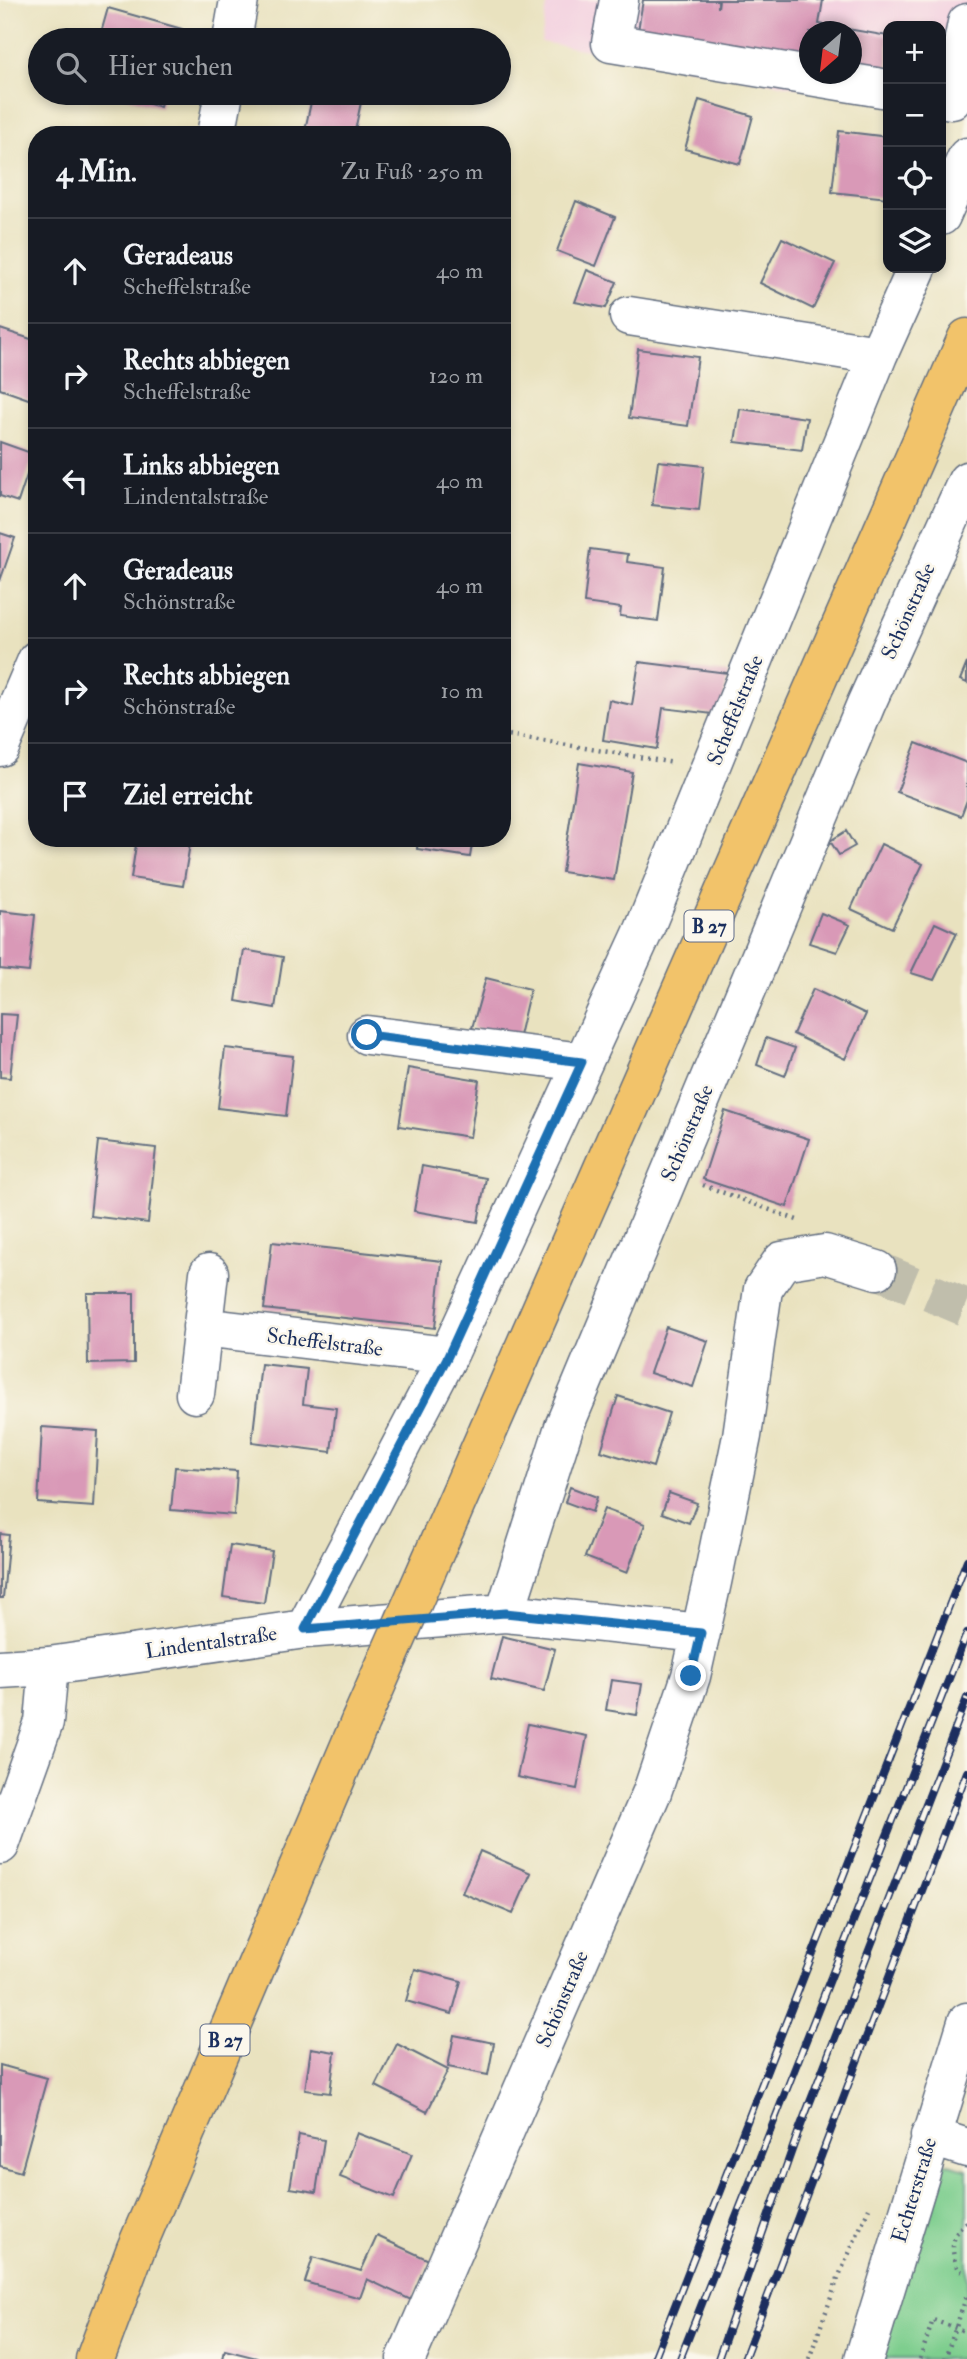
<!DOCTYPE html>
<html lang="de">
<meta charset="utf-8">
<style>
:root{--surface:#171b24;--page:#20242c;--text:#f1f3f6;--muted:#9ea1a6;--line:#363941}
body{margin:0;font-family:"IM FELL Double Pica",serif;background:var(--page);color:var(--text)}
.controls{position:absolute;right:21px;top:21px;display:grid;overflow:hidden;border-radius:14px;box-shadow:0 4px 10px #0003}
.controls button{width:63px;height:63px;display:grid;place-items:center;padding:0;border:0;border-bottom:2px solid var(--line);background:var(--surface);color:var(--text);font:35px sans-serif}
.compass{position:absolute;left:799px;top:21px;width:63px;height:63px;border-radius:50%;background:var(--surface);box-shadow:0 4px 10px #0003;rotate:208deg}
.stop{position:absolute;width:21px;height:21px;margin:-16px;border:5px solid #1f6fb2;border-radius:50%;background:#fff}
.stop.end{background:#1f6fb2;border-color:#fff;box-shadow:0 2px 7px #0008}
.list{margin:0;padding:0;list-style:none}
h2{display:flex;justify-content:space-between;align-items:center;height:91px;margin:0;padding:0 28px;font-size:30px}
h2 small{font-size:23px;font-weight:400;color:var(--muted)}
.list li{display:grid;grid-template-columns:46px 1fr auto;gap:21px;align-items:center;box-sizing:border-box;height:105px;padding:0 28px;border-top:2px solid var(--line)}
.list b{display:block;font-size:26px;white-space:nowrap}
.list p{margin:0;font-size:23px;white-space:nowrap;color:var(--muted)}
.list em{font-size:23px;font-style:normal;color:var(--muted)}
.icon{flex:none;width:38px;height:38px;fill:none;stroke:currentColor;stroke-width:2;stroke-linecap:round;stroke-linejoin:round}
.map{position:relative;flex:none;width:967px;height:2359px;overflow:hidden}
.search{position:absolute;background:var(--surface);box-shadow:0 4px 10px #0003;left:28px;top:28px;width:483px;height:77px;display:flex;align-items:center;gap:18px;box-sizing:border-box;padding:0 24px;border-radius:38px;color:var(--muted);font-size:26px}
.panel{position:absolute;background:var(--surface);box-shadow:0 4px 10px #0003;left:28px;top:126px;width:483px;height:721px;border-radius:28px}
.map>svg:first-child{display:block}
.built{fill:#f3cfdf;fill-rule:evenodd}
.green{fill:#7ece8e;stroke:#4c7e76;stroke-width:2}
.building{fill:#d999b7}
.lines{fill:none;stroke-linecap:round;stroke-linejoin:round}
.minor-tunnel{stroke:#c0beac;stroke-width:38;stroke-dasharray:38 19;stroke-linecap:butt}
.minor-casing{stroke:#636e80;stroke-width:41}
.major-casing{stroke:#636e80;stroke-width:41}
.path{stroke:#636e80;stroke-width:4.5;stroke-dasharray:2 5;stroke-linecap:butt}
.minor{stroke:#fff;stroke-width:38}
.major{stroke:#f2c36a;stroke-width:38}
.rail-casing{stroke:#1b2f5e;stroke-width:8}
.rail{stroke:#fbf7ec;stroke-width:5;stroke-dasharray:16;stroke-linecap:butt}
.major-bridge-casing{stroke:#636e80;stroke-width:41;stroke-linecap:butt}
.major-bridge{stroke:#f2c36a;stroke-width:38}
.route{stroke:#1f6fb2;stroke-width:9}
.labels{text-anchor:middle;stroke-width:5;stroke-linejoin:round;paint-order:stroke}
.shield{fill:#fbf7ec;stroke:#5e6b89;stroke-width:2}
.shield-label{font-size:19px;font-weight:bold;fill:#1b2f5e}
.street-label{font-size:21px;fill:#1b2f5e;stroke:#fbf7ec}
</style>
<div class="map">
<svg width="967" height="2359" viewBox="0 0 967 2359">
<rect width="100%" height="100%" fill="#fbf7ec"/>
<filter id="ink" filterUnits="userSpaceOnUse"><feTurbulence type="fractalNoise" baseFrequency=".0143" numOctaves="2"/><feDisplacementMap in="SourceGraphic" scale="14" xChannelSelector="R" yChannelSelector="G"/><feConvolveMatrix kernelMatrix="1 2 1 2 8 2 1 2 1" color-interpolation-filters="sRGB"/></filter>
<filter id="wash" filterUnits="userSpaceOnUse"><feTurbulence type="fractalNoise" baseFrequency=".00686" numOctaves="4" result="noise"/><feDisplacementMap in="SourceGraphic" scale="28" xChannelSelector="R" yChannelSelector="G"/><feGaussianBlur stdDeviation="1.57" result="paint"/><feColorMatrix in="noise" values="0 0 0 0 0 0 0 0 0 0 0 0 0 0 0 0 0 1.4 0 .05"/><feComposite in="paint" operator="in"/></filter>
<g filter="url(#wash)">
<rect width="100%" height="100%" fill="#e9e2bf"/>
<path class="built" d="M548,0H967V116L941,112V26H888V103L541,42ZM810,32H852V74H810Z"/>
<path class="green" d="M937,2161L967,2169V2359H879Z"/>
<g id="blocks">
<path class="building" d="M643,0H718V8L719,0H823L819,24L888,36V81L852,74V32H810V67L637,37Z
M108,8L182,29L179,40H99Z
M113,93H164L160,107Z
M313,93H363L354,135H326L305,130Z
M699,100L753,116L740,164L685,149Z
M839,131L888,137V198L832,192Z
M576,201L615,217L596,266L557,251Z
M782,238L835,263L813,309L760,283Z
M587,270L617,282L606,308L575,302Z
M0,329L37,341V402L0,389Z
M638,349L698,357L688,426L629,418Z
M740,409L807,418L802,450L735,442Z
M0,442L34,454L18,502L0,496Z
M658,461L704,466L699,510L652,505Z
M0,533L15,538L0,581Z
M590,549L628,554L627,562L665,567L658,621L620,616L621,608L584,603Z
M639,662L728,673L721,715L663,708L657,749L603,740L609,700L632,705Z
M967,663V683L960,680Z
M916,743L967,763V800L961,816L897,792Z
M579,763L632,772L614,880L562,872Z
M846,831L855,846L839,855L830,841Z
M137,838H191L183,886L131,878Z
M418,838H473L470,857L417,849Z
M881,844L923,864L892,928L851,909Z
M0,911L35,915L29,972L0,969Z
M821,913L850,925L837,952L809,943Z
M935,923L957,933L934,980L911,973Z
M244,950L283,957L275,1008L236,1001Z
M486,978L530,989L518,1040L472,1028Z
M813,989L866,1014L845,1059L793,1034Z
M0,1014L17,1015L10,1078L0,1077Z
M766,1038L795,1048L785,1076L757,1065Z
M225,1048L293,1056L286,1116L218,1108Z
M408,1068L479,1080L470,1137L399,1126Z
M725,1111L809,1139L787,1207L703,1179Z
M98,1141L156,1148L148,1223L90,1216Z
M422,1166L486,1178L478,1222L414,1211Z
M272,1242L442,1261L435,1328L264,1309Z
M87,1293H134V1363L88,1364Z
M666,1327L708,1341L693,1387L650,1373Z
M261,1364L307,1369L303,1404L336,1408L331,1452L252,1442Z
M618,1396L669,1413L653,1467L601,1451Z
M42,1427L98,1431L94,1507L38,1503Z
M175,1467L237,1471L234,1515L171,1510Z
M570,1487L597,1497L592,1512L565,1502Z
M669,1493L697,1503L689,1523L662,1513Z
M604,1509L645,1524L627,1573L585,1557Z
M0,1534L9,1535L3,1598H0Z
M230,1545L272,1551L264,1603L223,1597Z
M502,1636L555,1649L544,1691L491,1679Z
M611,1680L642,1684L637,1715L606,1710Z
M528,1724L587,1736L577,1789L517,1777Z
M480,1851L531,1873L513,1914L462,1893Z
M415,1969L461,1981L452,2014L406,2001Z
M454,2035L494,2043L488,2075L448,2067Z
M397,2044L448,2070L427,2112L376,2086Z
M311,2048L335,2052L330,2093L305,2090Z
M0,2065L47,2078L21,2172L0,2166Z
M357,2133L412,2154L394,2198L340,2177Z
M299,2135L324,2140L316,2192L290,2188Z
M377,2236L429,2260L411,2300L367,2279L360,2298L305,2282L313,2257L361,2271Z
M225,2350L257,2358V2359H223Z"/>
</g>
</g>
<g filter="url(#ink)">
<use href="#blocks" fill-opacity="0" stroke="#636e80" stroke-width="2"/>
<g class="lines">
<path class="minor-tunnel" d="M877,1270L967,1308"/>
<g class="minor-casing">
<path id="minor" d="M619,0L611,43L888,89
M232,40L239,0
M941,98L952,100L967,23
M216,135L224,93
M941,216L967,157
M629,316L878,355
M0,747L37,660
M367,1035L582,1062
M202,1327L448,1356
M195,1394L209,1273
M505,1613L564,1427L866,704L967,481
M305,1629L448,1356L644,930L878,355L917,268
M0,1669L49,1666L305,1629L505,1613L701,1633
M0,1845L44,1722L49,1666
M930,2136L967,2148
M406,2359L652,1792L691,1676L712,1582L742,1436L763,1289L782,1261L825,1254L877,1270
M864,2359L967,2022"/>
</g>
<g class="major-casing">
<path id="major" d="M451,1515L967,338
M95,2359L135,2251L360,1722"/>
</g>
<path class="path" d="M502,734L674,763
M703,1185L797,1220
M967,2222C949,2235 951,2252 958,2270L967,2273
M809,2359L838,2278L869,2208
M920,2359L933,2320L967,2332
M945,2359L967,2295"/>
<use href="#minor" class="minor"/>
<use href="#major" class="major"/>
<g class="rail-casing">
<path id="rail" d="M654,2359L967,1560
M680,2359L967,1633
M718,2359L798,2133L967,1698
M744,2359L967,1772"/>
</g>
<use href="#rail" class="rail"/>
<g class="major-bridge-casing">
<path id="major-bridge" d="M360,1722L451,1515"/>
</g>
<use href="#major-bridge" class="major-bridge"/>
</g>
</g>
<g class="lines" filter="url(#ink)">
<path class="route" d="M367,1035L582,1062L448,1356L305,1629L505,1613L701,1633L691,1676"/>
</g>
<g class="labels">
<g class="shield">
<rect x="684.5" y="910.5" width="49" height="31" rx="5"/>
<rect x="200.5" y="2024.5" width="49" height="31" rx="5"/>
</g>
<g class="shield-label">
<text x="709" y="933">B 27</text>
<text x="225" y="2047">B 27</text>
</g>
<g class="street-label">
<text transform="translate(908 611) rotate(-66)" y="7">Schönstraße</text>
<text transform="translate(735 710) rotate(-68)" y="7">Scheffelstraße</text>
<text transform="translate(687 1133) rotate(-67)" y="7">Schönstraße</text>
<text transform="translate(325 1342) rotate(7)" y="7">Scheffelstraße</text>
<text transform="translate(211 1642) rotate(-8)" y="7">Lindentalstraße</text>
<text transform="translate(562 1999) rotate(-67)" y="7">Schönstraße</text>
<text transform="translate(914 2190) rotate(-73)" y="7">Echterstraße</text>
</g>
</g>
</svg>
<div class="controls">
<button>+</button>
<button>−</button>
<button><svg class="icon" aria-label="locate" viewBox="0 0 24 24"><circle cx="12" cy="12" r="6"/><path d="M12 2v4M12 18v4M2 12h4M18 12h4"/></svg></button>
<button><svg class="icon" aria-label="layers" viewBox="0 0 24 24"><path d="M12 4l9 5-9 5-9-5zM3 14l9 5 9-5"/></svg></button>
</div>
<svg class="compass" viewBox="-18 -18 36 36"><path d="M0-13l5 13h-10z" fill="#e53935"/><path d="M0 13l5-13h-10z" fill="#9ea1a6"/></svg>
<div class="stop" style="left:367px;top:1035px"></div>
<div class="stop end" style="left:691px;top:1676px"></div>
<div class="search"><svg class="icon" aria-label="search" viewBox="0 0 24 24"><circle cx="10" cy="10" r="6"/><path d="M15 15l6 6"/></svg>Hier suchen</div>
<section class="panel">
<h2>4 Min.<small>Zu Fuß · 250 m</small></h2>
<ul class="list">
<li><svg class="icon" aria-label="ahead" viewBox="0 0 24 24"><path d="M12 20V5M6 11l6-6 6 6"/></svg><div><b>Geradeaus</b><p>Scheffelstraße</p></div><em>40 m</em></li>
<li><svg class="icon" aria-label="right" viewBox="0 0 24 24"><path d="M7 20v-9h11M14 6l5 5-5 5"/></svg><div><b>Rechts abbiegen</b><p>Scheffelstraße</p></div><em>120 m</em></li>
<li><svg class="icon" aria-label="left" viewBox="0 0 24 24"><path d="M17 20v-9H6M10 6l-5 5 5 5"/></svg><div><b>Links abbiegen</b><p>Lindentalstraße</p></div><em>40 m</em></li>
<li><svg class="icon" aria-label="ahead" viewBox="0 0 24 24"><path d="M12 20V5M6 11l6-6 6 6"/></svg><div><b>Geradeaus</b><p>Schönstraße</p></div><em>40 m</em></li>
<li><svg class="icon" aria-label="right" viewBox="0 0 24 24"><path d="M7 20v-9h11M14 6l5 5-5 5"/></svg><div><b>Rechts abbiegen</b><p>Schönstraße</p></div><em>10 m</em></li>
<li><svg class="icon" aria-label="arrive" viewBox="0 0 24 24"><path d="M6 21V4h12l-3 4 3 4H6"/></svg><div><b>Ziel erreicht</b></div></li>
</ul>
</section>
</div>
